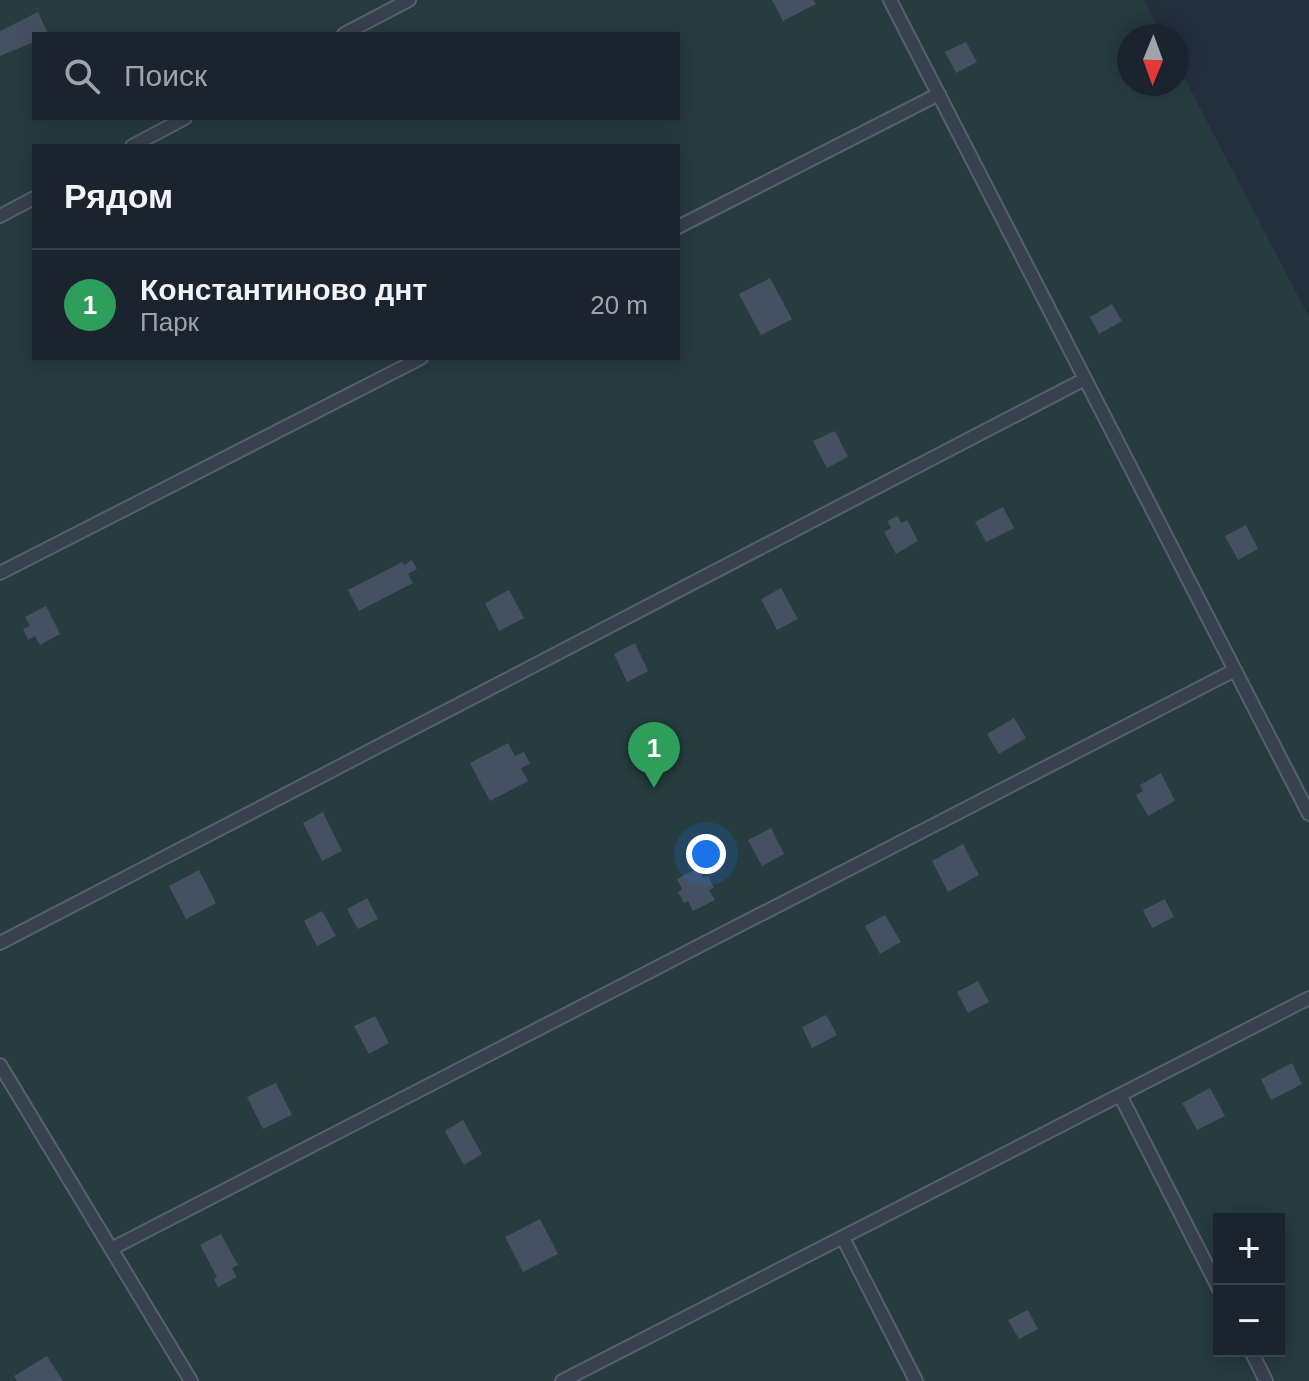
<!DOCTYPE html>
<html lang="ru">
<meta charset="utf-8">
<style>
:root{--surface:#1b232e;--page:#282f3a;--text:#f1f3f6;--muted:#a0a4aa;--line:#39404a;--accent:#8ab4f8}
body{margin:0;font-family:Arial,sans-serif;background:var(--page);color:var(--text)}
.controls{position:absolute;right:24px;bottom:24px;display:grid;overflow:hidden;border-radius:0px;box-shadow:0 4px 20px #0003}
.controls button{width:72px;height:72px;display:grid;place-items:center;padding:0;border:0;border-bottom:2px solid var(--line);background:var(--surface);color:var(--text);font:40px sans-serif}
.compass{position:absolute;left:1117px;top:24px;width:72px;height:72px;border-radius:50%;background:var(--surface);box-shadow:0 4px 20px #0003;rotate:181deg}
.you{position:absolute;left:706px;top:854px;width:28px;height:28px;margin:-20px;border:6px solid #fff;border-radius:50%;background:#1a73e8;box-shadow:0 0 0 12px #1a73e833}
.badge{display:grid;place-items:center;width:52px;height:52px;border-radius:50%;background:var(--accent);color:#fff;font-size:26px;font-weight:700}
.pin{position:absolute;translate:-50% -66px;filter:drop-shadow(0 2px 4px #0008)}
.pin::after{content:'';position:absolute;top:42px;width:28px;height:24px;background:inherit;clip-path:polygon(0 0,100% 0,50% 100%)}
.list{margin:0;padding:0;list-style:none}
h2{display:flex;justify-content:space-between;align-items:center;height:104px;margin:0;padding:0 32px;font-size:34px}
h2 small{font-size:26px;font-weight:400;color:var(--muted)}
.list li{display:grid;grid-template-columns:52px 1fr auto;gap:24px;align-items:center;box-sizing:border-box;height:112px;padding:0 32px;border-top:2px solid var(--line)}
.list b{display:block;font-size:30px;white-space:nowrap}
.list p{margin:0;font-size:26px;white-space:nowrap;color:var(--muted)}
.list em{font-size:26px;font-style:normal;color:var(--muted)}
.icon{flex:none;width:44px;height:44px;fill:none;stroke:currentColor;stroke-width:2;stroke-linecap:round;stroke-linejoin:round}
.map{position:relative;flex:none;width:1309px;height:1381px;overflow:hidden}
.search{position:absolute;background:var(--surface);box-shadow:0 4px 20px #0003;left:32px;top:32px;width:648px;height:88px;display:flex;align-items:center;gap:20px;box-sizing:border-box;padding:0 28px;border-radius:0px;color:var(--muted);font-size:30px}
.panel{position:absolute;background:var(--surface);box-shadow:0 4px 20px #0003;left:32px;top:144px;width:648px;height:216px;border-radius:0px}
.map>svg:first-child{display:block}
.green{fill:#263c3f;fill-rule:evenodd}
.building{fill:#455162}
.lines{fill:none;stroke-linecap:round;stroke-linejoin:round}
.service-casing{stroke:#565f6c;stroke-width:16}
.service{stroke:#38414e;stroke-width:12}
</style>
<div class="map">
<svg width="1309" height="1381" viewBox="0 0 1309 1381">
<rect width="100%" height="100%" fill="#242f3e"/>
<path class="green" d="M0,0H1144L1163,36H1129V84H1177V64L1309,317V1381H0ZM34,34H678V118H34ZM34,146H678V358H34ZM1219,1219H1279V1351H1219Z"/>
<path class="building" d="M772,0H813L816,4L783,21Z
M38,12L48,34H34V42L0,56V31Z
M966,42L977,62L956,73L945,52Z
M770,278L792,319L761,335L739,294Z
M1112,304L1122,321L1099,334L1090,317Z
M835,431L848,457L827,468L813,441Z
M1003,507L1014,528L986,542L975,522Z
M898,516L901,523L907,520L918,541L896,554L884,532L891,528L887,521Z
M1246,525L1258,549L1238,560L1225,536Z
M412,560L417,569L408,574L413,583L359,611L348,590L402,562L404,565Z
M781,588L798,619L777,630L761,599Z
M509,590L524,618L499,631L485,603Z
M46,606L60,634L40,645L35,636L28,640L23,629L30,626L25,617Z
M635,643L648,671L627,682L614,654Z
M1014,718L1026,738L999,754L987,734Z
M508,743L515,756L524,752L530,764L521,768L528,781L490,801L470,763Z
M1161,773L1175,801L1148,816L1136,795L1143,791L1140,785Z
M323,812L342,851L322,861L303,823Z
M771,828L784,854L762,866L748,840Z
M963,844L979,875L948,892L932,861Z
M698,868L703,878L708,876L714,888L709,890L715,900L693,911L688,901L684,903L678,892L682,889L677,879Z
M199,870L216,903L186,919L169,886Z
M367,898L378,919L358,929L347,909Z
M1165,899L1174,917L1152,928L1143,910Z
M322,911L336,936L317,946L304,921Z
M885,915L901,942L880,954L865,926Z
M978,981L989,1002L968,1013L957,992Z
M826,1015L837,1035L812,1048L802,1027Z
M375,1016L389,1043L369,1054L354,1026Z
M1292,1063L1302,1084L1271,1100L1261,1079Z
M276,1083L292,1115L263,1129L247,1097Z
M1210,1088L1225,1116L1197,1130L1182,1103Z
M463,1120L482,1154L464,1165L445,1131Z
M540,1219L558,1254L523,1272L505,1237Z
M221,1234L238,1265L232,1268L237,1277L218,1287L214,1279L217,1277L200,1245Z
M1028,1310L1038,1329L1019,1339L1008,1320Z
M47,1356L63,1381H17L14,1376Z"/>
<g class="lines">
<g class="service-casing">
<path id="service" d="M890,0L1309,814
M344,34L409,0
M132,146L185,118
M0,216L34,198
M678,227L939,94
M0,573L421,358
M0,943L1085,379
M0,1065L191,1381
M1120,1095L1219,1289
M843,1238L916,1381
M111,1249L1235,670
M1251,1351L1266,1381
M562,1381L1309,998"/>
</g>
<use href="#service" class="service"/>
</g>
</svg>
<div class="controls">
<button>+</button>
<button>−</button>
</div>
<svg class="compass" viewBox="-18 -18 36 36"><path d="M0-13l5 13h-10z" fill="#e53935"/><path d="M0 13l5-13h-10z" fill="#a0a4aa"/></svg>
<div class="you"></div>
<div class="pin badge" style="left:654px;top:788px;background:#2e9e5b">1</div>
<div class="search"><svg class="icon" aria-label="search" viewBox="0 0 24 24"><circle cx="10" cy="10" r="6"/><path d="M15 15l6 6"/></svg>Поиск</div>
<section class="panel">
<h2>Рядом<small></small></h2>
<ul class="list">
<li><span class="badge" style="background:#2e9e5b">1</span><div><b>Константиново днт</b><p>Парк</p></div><em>20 m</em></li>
</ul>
</section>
</div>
